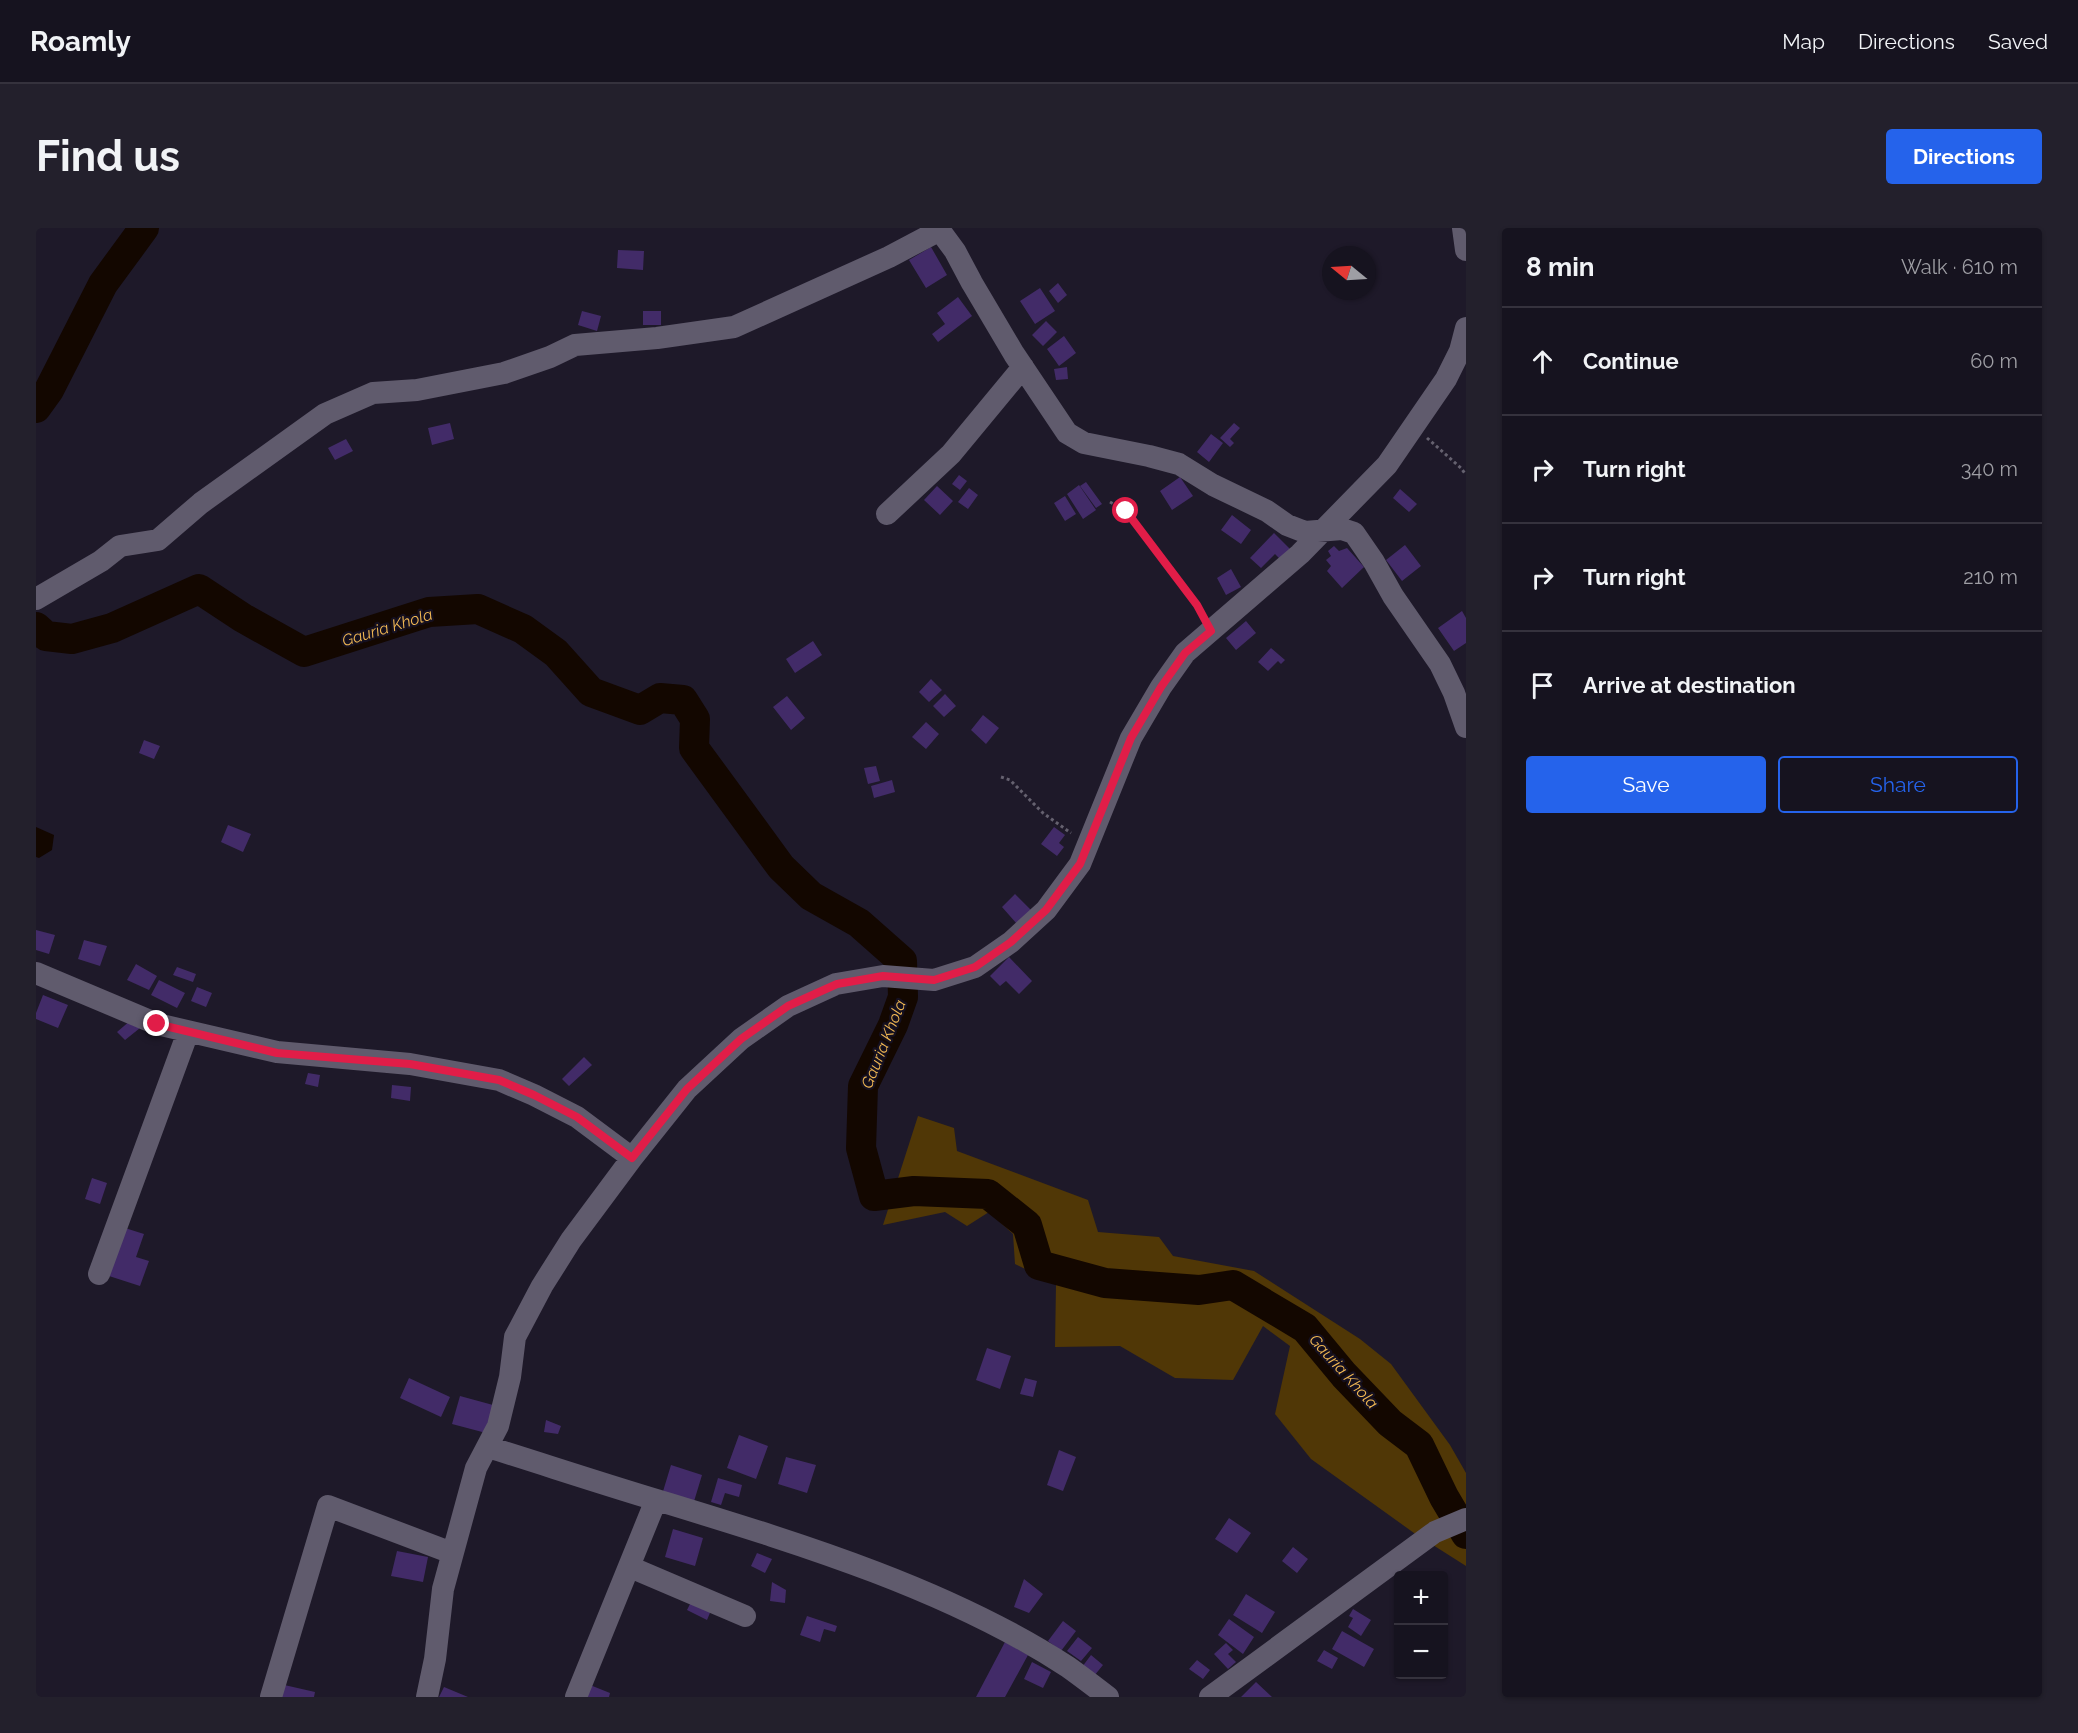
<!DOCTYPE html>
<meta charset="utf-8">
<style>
:root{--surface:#16131f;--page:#23202c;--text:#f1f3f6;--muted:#9e9ea4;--line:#35323d;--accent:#2563eb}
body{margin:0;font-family:Raleway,sans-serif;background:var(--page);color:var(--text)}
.controls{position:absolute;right:18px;bottom:18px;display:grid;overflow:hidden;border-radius:6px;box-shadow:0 2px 4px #0004}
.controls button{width:54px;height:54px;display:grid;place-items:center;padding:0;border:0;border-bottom:2px solid var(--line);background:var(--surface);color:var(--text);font:30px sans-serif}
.compass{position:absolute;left:1286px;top:18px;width:54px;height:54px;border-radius:50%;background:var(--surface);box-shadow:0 2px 4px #0004;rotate:288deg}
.stop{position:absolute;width:18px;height:18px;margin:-14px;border:4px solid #e11d48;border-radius:50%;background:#fff}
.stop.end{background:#e11d48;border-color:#fff;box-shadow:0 2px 6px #0008}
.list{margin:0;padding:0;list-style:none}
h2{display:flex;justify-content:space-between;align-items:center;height:78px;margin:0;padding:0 24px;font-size:26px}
h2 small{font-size:20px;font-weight:400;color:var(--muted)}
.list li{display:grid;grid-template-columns:39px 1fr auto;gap:18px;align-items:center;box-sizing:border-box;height:108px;padding:0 24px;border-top:2px solid var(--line)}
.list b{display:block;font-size:22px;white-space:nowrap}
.list em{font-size:20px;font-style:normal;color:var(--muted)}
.actions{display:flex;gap:12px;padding:18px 24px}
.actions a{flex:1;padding:14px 0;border:2px solid var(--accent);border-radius:6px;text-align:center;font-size:21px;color:var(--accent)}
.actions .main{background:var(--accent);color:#fff}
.icon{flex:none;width:33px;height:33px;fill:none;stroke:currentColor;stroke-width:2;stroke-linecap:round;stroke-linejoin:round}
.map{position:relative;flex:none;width:1430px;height:1469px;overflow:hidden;border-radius:6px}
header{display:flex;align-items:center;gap:36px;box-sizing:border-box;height:84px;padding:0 30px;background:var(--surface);border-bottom:2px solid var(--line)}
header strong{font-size:28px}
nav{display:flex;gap:33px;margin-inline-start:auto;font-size:21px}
.intro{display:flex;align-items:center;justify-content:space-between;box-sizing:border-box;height:144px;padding:0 36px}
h1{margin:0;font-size:42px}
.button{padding:15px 27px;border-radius:6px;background:var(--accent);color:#fff;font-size:21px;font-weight:700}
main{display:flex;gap:36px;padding:0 36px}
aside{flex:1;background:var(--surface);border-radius:6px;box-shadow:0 2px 4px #0004}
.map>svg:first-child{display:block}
.green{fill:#503706}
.water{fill:#130700}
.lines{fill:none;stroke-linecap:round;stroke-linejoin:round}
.river{stroke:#130700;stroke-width:30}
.building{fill:#422b68}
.path{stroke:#65616f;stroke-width:3;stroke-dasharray:3 3;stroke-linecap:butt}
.minor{stroke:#605b6d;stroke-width:22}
.route{stroke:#e11d48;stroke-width:8}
.labels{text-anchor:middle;stroke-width:4.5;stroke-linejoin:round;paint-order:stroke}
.water-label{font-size:16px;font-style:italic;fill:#f0b753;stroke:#15101f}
</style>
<header>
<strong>Roamly</strong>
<nav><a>Map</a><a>Directions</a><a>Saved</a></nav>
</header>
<div class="intro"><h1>Find us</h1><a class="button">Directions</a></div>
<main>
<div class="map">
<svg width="1430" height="1469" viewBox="0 0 1430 1469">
<rect width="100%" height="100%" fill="#1e1929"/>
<path class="green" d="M882,888L918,900L921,923L1052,972L1062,1004L1123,1009L1137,1028L1218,1043L1324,1111L1355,1136L1414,1217L1430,1245V1338L1378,1305L1275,1231L1239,1186L1254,1118L1227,1098L1197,1152L1139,1150L1084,1118L1019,1119L1020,1056L979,1036L977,1006L953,984L931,998L909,984L847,997Z"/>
<path class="water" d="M0,599L18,607L16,622L3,630L0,629Z"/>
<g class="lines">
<path class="river" d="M0,180L13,162L67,56L108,0
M0,399L10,408L36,411L76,400L163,361L207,390L268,424L393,384L442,381L487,401L520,425L555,464L604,482L624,470L647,472L659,491L658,520L745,639L775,668L823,695L866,733L867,769L857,797L827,858L825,920L838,968L878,963L952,966L991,997L1003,1037L1069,1055L1163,1062L1197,1057L1269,1100L1308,1147L1354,1195L1383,1217L1408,1269L1430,1306"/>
</g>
<path class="building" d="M895,19L911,47L890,60L873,32Z
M582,22L608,23L607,42L581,40Z
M1022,55L1031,67L1022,75L1013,63Z
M1004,60L1019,83L999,96L984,73Z
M922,69L936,88L902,114L896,106L909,96L901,85Z
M546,83L565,88L561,103L542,97Z
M607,83H625V97H607Z
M1010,93L1021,104L1007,118L996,107Z
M1028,108L1040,125L1023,138L1011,121Z
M1031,139L1032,151L1020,152L1018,141Z
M414,195L418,211L396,217L392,200Z
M1198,195L1204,200L1194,211L1198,215L1194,219L1184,210Z
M1175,206L1187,215L1173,234L1161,224Z
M310,211L317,223L299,232L292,220Z
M923,247L931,253L924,262L916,256Z
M1144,249L1157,268L1136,282L1124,263Z
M1050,254L1066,276L1060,280L1044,258Z
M1043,257L1060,282L1047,291L1031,266Z
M901,258L917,273L904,287L888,272Z
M933,260L942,267L932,281L922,274Z
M1364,261L1381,276L1373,284L1357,270Z
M1029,268L1040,286L1029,293L1018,275Z
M1196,287L1215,302L1205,316L1185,302Z
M1238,305L1254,321L1244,331L1239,326L1225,340L1214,330Z
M1369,317L1385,338L1366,353L1350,332Z
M1298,318L1303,323L1311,320L1328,339L1306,360L1291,343L1295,338L1290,332L1295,328L1292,323Z
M1195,341L1205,359L1190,367L1181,350Z
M1426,383L1430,390V415L1418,423L1402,400Z
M1210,393L1220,405L1200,422L1190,410Z
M777,413L786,427L759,445L750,431Z
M1235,420L1249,432L1245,436L1242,433L1232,443L1222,434Z
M895,451L906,462L893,474L883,464Z
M909,466L920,478L908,489L897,478Z
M751,468L769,490L755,502L737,479Z
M947,487L963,500L950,516L935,502Z
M890,494L903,506L890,521L876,509Z
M108,512L124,518L118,531L103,525Z
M840,538L844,553L832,556L828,540Z
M856,552L859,564L838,570L835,558Z
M192,597L215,606L207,624L185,614Z
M1018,599L1029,607L1023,615L1028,619L1021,628L1005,616Z
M979,666L995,682L981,696L966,679Z
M0,702L19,707L13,726L0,722Z
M48,712L71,718L64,738L42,731Z
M973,729L996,753L983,766L970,753L964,758L954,748Z
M100,736L121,748L113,762L91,752Z
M141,739L160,746L157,754L137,747Z
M123,752L149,765L141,780L115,767Z
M161,759L176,765L170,779L155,773Z
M7,767L32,777L22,800L0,791V785Z
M95,792L104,800L89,812L81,804Z
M548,829L556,837L533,858L526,851Z
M272,845L284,847L282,859L269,856Z
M356,857L375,859L374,873L355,870Z
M56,950L71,955L64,976L49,971Z
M89,1000L108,1006L100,1029L113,1033L104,1058L73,1048Z
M951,1120L975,1128L964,1161L940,1152Z
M373,1150L414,1169L405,1189L364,1170Z
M989,1150L1001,1153L997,1169L984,1166Z
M424,1168L457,1177L450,1205L416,1196Z
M510,1192L525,1198L522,1206L508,1204Z
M703,1207L732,1218L720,1251L691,1240Z
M1023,1222L1040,1229L1027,1263L1011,1257Z
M750,1229L780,1237L771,1265L742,1256Z
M635,1237L666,1247L656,1280L625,1270Z
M682,1250L706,1257L703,1269L689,1265L685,1277L675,1274Z
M1193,1290L1215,1305L1201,1325L1179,1311Z
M637,1301L667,1310L659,1338L629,1329Z
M1257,1319L1272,1331L1261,1345L1246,1333Z
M361,1323L392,1329L387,1354L355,1348Z
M721,1325L736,1331L729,1345L715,1338Z
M988,1351L1007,1366L993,1385L978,1379Z
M736,1354L750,1362L749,1375L734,1373Z
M1210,1366L1239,1384L1226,1405L1197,1387Z
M656,1372L676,1380L671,1392L651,1382Z
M1317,1381L1335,1392L1325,1408L1312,1399L1317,1390L1313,1388Z
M771,1388L801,1398L799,1404L788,1401L784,1414L764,1407Z
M1193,1391L1218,1409L1207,1426L1182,1407Z
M1027,1393L1040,1403L1025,1423L1012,1413Z
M1306,1403L1338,1421L1328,1439L1296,1421Z
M1042,1409L1056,1420L1045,1433L1031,1423Z
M969,1414L992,1427L969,1469H940Z
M1190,1415L1197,1422L1192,1426L1200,1434L1192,1441L1178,1426Z
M1288,1422L1302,1430L1296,1441L1281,1433Z
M1055,1427L1067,1437L1058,1448L1046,1439Z
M1161,1432L1174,1442L1167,1451L1153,1441Z
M996,1434L1015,1444L1007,1460L988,1451Z
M1220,1454L1236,1469H1205Z
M244,1456L279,1464L278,1469H241Z
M554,1457L574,1465L573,1469H549Z
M408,1459L432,1469H403Z"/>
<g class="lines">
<path class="path" d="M1391,210L1425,240L1430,247
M1074,274L1090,283L1165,386
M965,549L974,552L1007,585L1035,605"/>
<path class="minor" d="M902,0L919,23L936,55L978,126L1031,205L1048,215L1113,228L1143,236L1177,257L1231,283L1251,297L1269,304L1306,301L1318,305L1338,334L1357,368L1404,436L1418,465L1430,499
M1427,0L1430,22
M851,286L915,226L987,139
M0,371L65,333L84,318L122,312L165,275L289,186L337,165L381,162L468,145L514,129L539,117L621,110L698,99L853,29L904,2
M0,745L121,796L241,824L374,836L463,852L498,867L541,889L596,930
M63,1046L152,804
M452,1219C513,1238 573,1258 634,1276C768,1317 914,1362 1032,1439C1046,1449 1059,1459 1072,1469
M594,1339L709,1388
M235,1469L292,1278L416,1325
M391,1469L399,1431L407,1361L440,1240L462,1198L474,1149L479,1109L506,1058L535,1012L596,930L651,861L705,811L752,778L800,756L847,748L898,752L939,739L975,714L1010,682L1044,636L1095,510L1125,459L1149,425L1264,326L1351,237L1410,151L1424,123L1430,100
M540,1469L620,1272
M1174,1469L1399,1304L1430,1291"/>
</g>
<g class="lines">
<path class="route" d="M121,796L241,825L374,836L463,852L498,867L541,889L596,930L651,861L705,811L752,778L801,756L847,748L898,752L939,739L975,714L1010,682L1044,636L1095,510L1125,459L1149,425L1175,403L1161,377L1090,283"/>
</g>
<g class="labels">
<g class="water-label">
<text transform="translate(351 399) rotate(-17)" y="6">Gauria Khola</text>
<text transform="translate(847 816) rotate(-68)" y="6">Gauria Khola</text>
<text transform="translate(1308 1143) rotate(48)" y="6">Gauria Khola</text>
</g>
</g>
</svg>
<div class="controls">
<button>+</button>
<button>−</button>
</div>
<svg class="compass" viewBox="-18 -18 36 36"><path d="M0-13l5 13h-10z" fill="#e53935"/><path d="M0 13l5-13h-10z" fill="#9e9ea4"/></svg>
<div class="stop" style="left:1090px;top:283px"></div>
<div class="stop end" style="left:121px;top:796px"></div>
</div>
<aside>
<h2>8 min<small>Walk · 610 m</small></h2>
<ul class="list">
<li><svg class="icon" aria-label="ahead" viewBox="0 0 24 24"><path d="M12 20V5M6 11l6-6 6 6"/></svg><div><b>Continue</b></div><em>60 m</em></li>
<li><svg class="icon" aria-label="right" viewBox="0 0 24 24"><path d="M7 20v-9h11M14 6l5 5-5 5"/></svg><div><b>Turn right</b></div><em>340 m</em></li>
<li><svg class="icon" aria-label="right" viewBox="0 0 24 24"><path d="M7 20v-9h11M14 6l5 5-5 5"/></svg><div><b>Turn right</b></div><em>210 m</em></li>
<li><svg class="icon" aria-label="arrive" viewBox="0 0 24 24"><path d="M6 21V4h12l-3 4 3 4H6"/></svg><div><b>Arrive at destination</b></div></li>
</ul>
<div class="actions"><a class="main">Save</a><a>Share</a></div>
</aside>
</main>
